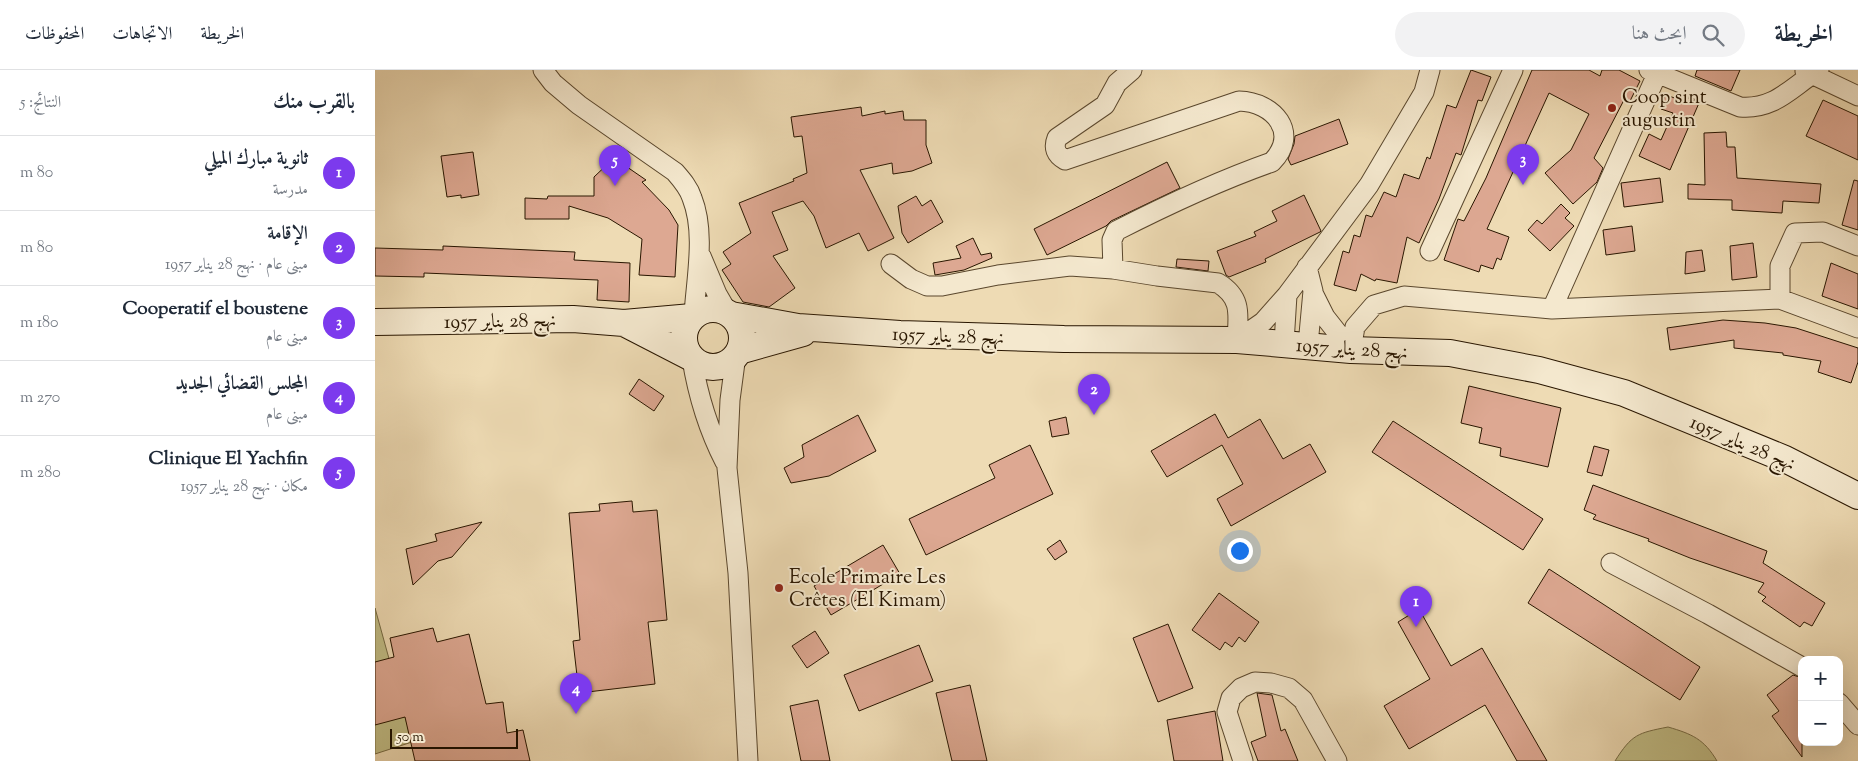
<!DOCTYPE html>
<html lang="ar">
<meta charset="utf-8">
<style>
:root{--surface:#fff;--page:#f2f2f3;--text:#1f2937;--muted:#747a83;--line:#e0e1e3;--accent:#7c3aed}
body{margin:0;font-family:"Sorts Mill Goudy",Amiri,serif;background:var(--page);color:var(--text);direction:rtl}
.controls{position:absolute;right:15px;bottom:15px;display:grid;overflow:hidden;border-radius:10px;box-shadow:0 5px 20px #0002}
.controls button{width:45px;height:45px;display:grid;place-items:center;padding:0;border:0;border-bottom:1px solid var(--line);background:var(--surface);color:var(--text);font:25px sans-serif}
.scale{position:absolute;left:15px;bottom:12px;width:128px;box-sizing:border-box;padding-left:5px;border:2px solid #291600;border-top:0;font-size:14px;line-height:18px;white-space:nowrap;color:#291600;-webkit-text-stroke:4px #f4e8ce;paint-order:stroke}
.you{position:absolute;left:864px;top:480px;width:18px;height:18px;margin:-12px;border:4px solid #fff;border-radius:50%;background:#1a73e8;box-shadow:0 0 0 8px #1a73e833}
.badge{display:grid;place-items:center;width:32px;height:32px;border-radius:50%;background:var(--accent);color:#fff;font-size:16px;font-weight:700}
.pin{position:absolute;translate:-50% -41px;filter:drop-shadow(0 1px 2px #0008)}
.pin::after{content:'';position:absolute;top:26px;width:18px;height:15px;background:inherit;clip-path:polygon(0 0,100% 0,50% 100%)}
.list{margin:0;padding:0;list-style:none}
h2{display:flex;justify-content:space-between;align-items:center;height:65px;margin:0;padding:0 20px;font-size:21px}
h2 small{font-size:16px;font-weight:400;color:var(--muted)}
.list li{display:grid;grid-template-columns:32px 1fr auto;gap:15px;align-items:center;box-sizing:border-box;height:75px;padding:0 20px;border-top:1px solid var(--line)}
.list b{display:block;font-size:19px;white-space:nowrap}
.list p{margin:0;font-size:16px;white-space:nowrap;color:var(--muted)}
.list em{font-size:16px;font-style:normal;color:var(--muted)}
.icon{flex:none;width:28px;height:28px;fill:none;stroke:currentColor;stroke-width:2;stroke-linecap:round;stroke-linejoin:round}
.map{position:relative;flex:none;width:1483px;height:691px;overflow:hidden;direction:ltr}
header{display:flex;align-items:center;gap:30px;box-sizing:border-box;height:70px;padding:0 25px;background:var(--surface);border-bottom:1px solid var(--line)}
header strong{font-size:24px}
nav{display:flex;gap:28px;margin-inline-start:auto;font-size:18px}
.search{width:350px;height:45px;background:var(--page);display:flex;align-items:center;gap:12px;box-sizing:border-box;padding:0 18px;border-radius:28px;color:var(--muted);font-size:19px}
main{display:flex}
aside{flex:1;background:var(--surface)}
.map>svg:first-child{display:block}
.green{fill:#c1be87;stroke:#756a44}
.building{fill:#dda892;stroke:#291600}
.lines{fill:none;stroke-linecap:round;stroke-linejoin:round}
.street-casing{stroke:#5a472d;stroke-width:21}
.secondary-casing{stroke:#291600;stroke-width:28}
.street{stroke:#f4e8ce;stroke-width:19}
.secondary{stroke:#f4e8ce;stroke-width:26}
.poi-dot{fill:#8f2418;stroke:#f4e8ce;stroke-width:2}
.labels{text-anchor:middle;stroke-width:4;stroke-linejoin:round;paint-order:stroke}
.poi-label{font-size:20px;fill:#291600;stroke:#f4e8ce;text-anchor:start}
.street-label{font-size:20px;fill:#291600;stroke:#f4e8ce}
</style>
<header>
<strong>الخريطة</strong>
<div class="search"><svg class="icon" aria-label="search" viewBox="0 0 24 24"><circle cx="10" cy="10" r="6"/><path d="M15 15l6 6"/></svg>ابحث هنا</div>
<nav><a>الخريطة</a><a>الاتجاهات</a><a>المحفوظات</a></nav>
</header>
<main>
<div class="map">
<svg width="1483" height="691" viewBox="0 0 1483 691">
<rect width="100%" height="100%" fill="#eedbb4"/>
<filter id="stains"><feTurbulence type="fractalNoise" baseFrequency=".004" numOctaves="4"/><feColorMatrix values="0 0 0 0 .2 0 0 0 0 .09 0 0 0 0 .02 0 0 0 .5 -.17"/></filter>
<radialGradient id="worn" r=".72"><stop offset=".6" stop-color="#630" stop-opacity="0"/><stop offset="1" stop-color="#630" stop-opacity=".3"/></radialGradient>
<path class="green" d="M0,538L37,672L0,684Z
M1293,657C1317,664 1329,669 1342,691H1240C1257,664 1263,663 1293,657Z"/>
<path class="building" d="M1096,0L1116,7L1107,31L1103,30L1086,85L1081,83L1064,129L1044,173L1032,167L1022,213L1001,209L1000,211L986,204L981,221L959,215L968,181L974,183L979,165L985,167L991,145L997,147L1009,122L1021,127L1029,104L1044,109L1052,87L1055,89L1072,35L1081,38Z
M1157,0H1214L1225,6L1227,0H1244L1265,11L1255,31L1250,28L1219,88L1228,98L1222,112L1198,134L1170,103L1196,80L1214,44L1174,23L1112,159L1134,167L1126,190L1122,188L1118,199L1106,195L1104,202L1069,190L1083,149L1089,151L1111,108Z
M1322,0H1365L1356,21L1320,6Z
M1290,25L1310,31L1311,27L1324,33L1295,100L1264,86L1274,64L1286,70L1298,43L1286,39Z
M1448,30L1483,46V90L1431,66Z
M486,37L487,46L510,41V44L528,41L529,50H551V75L557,93L537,101L518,104L517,93L485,100L519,168L493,181L484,163L451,178L439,146L428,131L397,142L413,180L398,186L420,218L394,237L368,232L347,200L356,194L348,182L376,163L364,133L419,111L418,109L432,103L427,66L419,67L416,47Z
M964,49L973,74L916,95L913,89L919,74L920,66Z
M1351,62L1352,77H1360L1362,108L1446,114L1444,133L1408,131L1407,143L1357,140V130L1313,129V114L1330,115L1329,63Z
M98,82L104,125L86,128V125L72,127L66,86Z
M239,88L271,110L267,112L294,140L303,155L300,207L264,205L267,169L233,148L194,136V149H150V128L172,129L173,126H219V107Z
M792,92L805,118L736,151L731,156L672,185L659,159Z
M1285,108L1288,132L1249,137L1246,113Z
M1479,110L1483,111V160L1467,155Z
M929,125L946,161L945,162L890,189L891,192L854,207L851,205L842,181L881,166L879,162L902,151L897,141Z
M541,126L547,136L556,130L568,152L533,173L527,163L523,136Z
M1186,134L1195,143L1190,148L1199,156L1175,181L1153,160L1162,150L1167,154Z
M1257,156L1260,181L1231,185L1228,160Z
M598,168L606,185L616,183L617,188L589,200L560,205L558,193L586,188L581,176Z
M1378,173L1382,207L1357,210L1355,176Z
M68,176L200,182L199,190L255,193L254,232L222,230L223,210L49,203V207L0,206V178L68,180Z
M1327,180L1330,201L1310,204L1311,182Z
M802,189L834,191L833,201L801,197Z
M1456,193L1483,204V239L1447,226Z
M1348,250L1390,253L1421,258L1483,278V292L1476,313L1443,302L1446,291L1408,285V283L1359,278V270L1295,280L1292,258Z
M264,309L289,326L279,341L254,324Z
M1094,316L1186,338L1173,397L1125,386L1126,378L1104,373L1107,358L1086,353Z
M840,344L853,368L885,349L908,389L935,374L951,402L856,456L842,429L868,414L847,375L792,407L776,381Z
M483,345L501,381L454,406L416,413L409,398L429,387L427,375Z
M691,347L694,364L677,367L674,351Z
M1018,351L1168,449L1148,480L997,382Z
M655,375L678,424L551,485L534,449L620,408L614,395Z
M1219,376L1234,380L1227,406L1212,402Z
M1218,415L1392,481L1388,493L1450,533L1437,556L1429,552L1425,557L1387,531L1391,527L1383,522L1389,513L1315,488L1273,471L1274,469L1218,449L1221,445L1209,440Z
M257,431L258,442L282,440L292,550L273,552L280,614L204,623L198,571L205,570L194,443L225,441L224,434Z
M107,452L77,487L63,491L38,515L31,479L62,471L60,464Z
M685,470L692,482L680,490L672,479Z
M508,475L525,504L456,545L439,516Z
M1174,499L1325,597L1305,630L1153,533Z
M844,523L884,552L870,572L864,567L857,577L850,572L845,580L817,560Z
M1044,539L1076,596L1107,578L1172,691H1142L1110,635L1034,679L1009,636L1055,609L1023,552Z
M793,554L818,618L783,632L758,568Z
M58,558L62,572L94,564L111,634L128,632L132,663L148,660L155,691H40L30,647L0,655V592L19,587L15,568Z
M440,561L454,583L432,598L417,576Z
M544,575L558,611L484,641L469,605Z
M1418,605L1427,608V687L1397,646L1404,641L1392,625Z
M595,615L612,691H577L561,623Z
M882,623L897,625L906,661L910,659L923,691H883L876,672L891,666Z
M443,630L455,691H426L415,636Z
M840,641L848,691H799L792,650Z"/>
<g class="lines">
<g class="street-casing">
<path id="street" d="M168,0L178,13L204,35L300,102C307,110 314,118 317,128C331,163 321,209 319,245
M757,0L742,13L730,35L682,68C678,78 681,85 690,90L864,31C899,32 925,63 897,92C843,111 792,135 741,161L737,170L738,199L782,206L843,213C868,228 863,246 862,270
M1274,0L1365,37C1400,40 1416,17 1444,0
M1430,1L1483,26
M1055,181L1138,0
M326,186L342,224L353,243
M516,194L536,209L552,216H567L623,205L695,196L738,199
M932,197L938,221L933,275
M938,223L950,247L976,280
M1405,229V196L1420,163L1448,162L1483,176
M1177,239L1282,4
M862,270L888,252L912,225
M909,273L912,225L994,115L1049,22L1055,0
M976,280L980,257L999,235L1029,226L1177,239L1405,229L1483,258
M361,285L355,330L352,398L363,503L373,691
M317,289C323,326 333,359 350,392
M1236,493L1333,544L1427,597
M1464,633L1483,655
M868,691L852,642L856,628L866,618L880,612L896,613L914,618L928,630L962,691"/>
</g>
<g class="secondary-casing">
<path id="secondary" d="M309 268a29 29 0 1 1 58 0a29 29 0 1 1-58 0Z
M356,245L423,257L525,264L689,269L862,270L976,280L1075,283L1164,300L1249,323L1410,389L1483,426
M0,252L198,249L249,253L317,247
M249,253L315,287
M364,281L428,263"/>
</g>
<use href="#street" class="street"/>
<use href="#secondary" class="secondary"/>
</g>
<g class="poi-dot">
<circle cx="1237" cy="38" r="5"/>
<circle cx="404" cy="518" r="5"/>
</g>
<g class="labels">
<g class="poi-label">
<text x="1247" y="33">Coop sint<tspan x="1247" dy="23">augustin</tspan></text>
<text x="414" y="513">Ecole Primaire Les<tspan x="414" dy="23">Crêtes (El Kimam)</tspan></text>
</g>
<g class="street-label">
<text transform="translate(125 250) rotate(-1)" y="7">نهج 28 يناير 1957</text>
<text transform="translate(573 265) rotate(2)" y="7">نهج 28 يناير 1957</text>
<text transform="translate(977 278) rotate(4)" y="7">نهج 28 يناير 1957</text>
<text transform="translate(1368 372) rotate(23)" y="7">نهج 28 يناير 1957</text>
</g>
</g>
<rect width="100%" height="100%" filter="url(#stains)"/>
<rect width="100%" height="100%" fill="url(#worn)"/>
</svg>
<div class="controls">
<button>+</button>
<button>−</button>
</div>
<div class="scale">50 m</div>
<div class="you"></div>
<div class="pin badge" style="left:1041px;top:557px">1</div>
<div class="pin badge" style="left:719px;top:345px">2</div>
<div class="pin badge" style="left:1148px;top:115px">3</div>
<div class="pin badge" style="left:201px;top:644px">4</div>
<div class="pin badge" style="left:240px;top:116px">5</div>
</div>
<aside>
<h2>بالقرب منك<small>النتائج: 5</small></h2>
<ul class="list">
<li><span class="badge">1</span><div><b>ثانوية مبارك الميلي</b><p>مدرسة</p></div><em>80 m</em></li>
<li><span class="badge">2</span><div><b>الإقامة</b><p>مبنى عام · نهج 28 يناير 1957</p></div><em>80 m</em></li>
<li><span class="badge">3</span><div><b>Cooperatif el boustene</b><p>مبنى عام</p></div><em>180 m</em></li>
<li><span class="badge">4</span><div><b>المجلس القضائي الجديد</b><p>مبنى عام</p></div><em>270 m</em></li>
<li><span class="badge">5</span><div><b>Clinique El Yachfin</b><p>مكان · نهج 28 يناير 1957</p></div><em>280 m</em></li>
</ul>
</aside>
</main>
